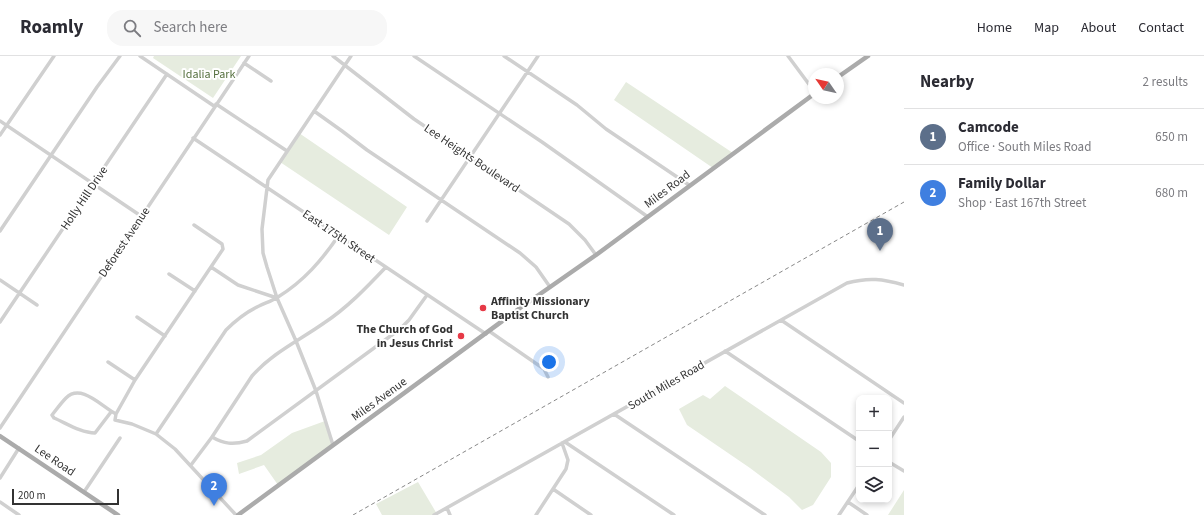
<!DOCTYPE html>
<meta charset="utf-8">
<style>
:root{--surface:#fff;--page:#f7f7f7;--text:#2b2b33;--muted:#7c7c81;--line:#e1e1e2;--accent:#e63946}
body{margin:0;font-family:"Source Sans 3",sans-serif;background:var(--page);color:var(--text)}
.controls{position:absolute;right:12px;bottom:12px;display:grid;overflow:hidden;border-radius:8px;box-shadow:0 2px 6px #0003}
.controls button{width:36px;height:36px;display:grid;place-items:center;padding:0;border:0;border-bottom:1px solid var(--line);background:var(--surface);color:var(--text);font:20px sans-serif}
.compass{position:absolute;left:808px;top:12px;width:36px;height:36px;border-radius:50%;background:var(--surface);box-shadow:0 2px 6px #0003;rotate:304deg}
.scale{position:absolute;left:12px;bottom:10px;width:107px;box-sizing:border-box;padding-left:4px;border:2px solid #333;border-top:0;font-size:11px;line-height:14px;white-space:nowrap;color:#333;-webkit-text-stroke:3px #fff;paint-order:stroke}
.you{position:absolute;left:549px;top:306px;width:14px;height:14px;margin:-10px;border:3px solid #fff;border-radius:50%;background:#1a73e8;box-shadow:0 0 0 6px #1a73e833}
.badge{display:grid;place-items:center;width:26px;height:26px;border-radius:50%;background:var(--accent);color:#fff;font-size:13px;font-weight:700}
.pin{position:absolute;translate:-50% -33px;filter:drop-shadow(0 1px 2px #0008)}
.pin::after{content:'';position:absolute;top:21px;width:14px;height:12px;background:inherit;clip-path:polygon(0 0,100% 0,50% 100%)}
.list{margin:0;padding:0;list-style:none}
h2{display:flex;justify-content:space-between;align-items:center;height:52px;margin:0;padding:0 16px;font-size:17px}
h2 small{font-size:13px;font-weight:400;color:var(--muted)}
.list li{display:grid;grid-template-columns:26px 1fr auto;gap:12px;align-items:center;box-sizing:border-box;height:56px;padding:0 16px;border-top:1px solid var(--line)}
.list b{display:block;font-size:15px;white-space:nowrap}
.list p{margin:0;font-size:13px;white-space:nowrap;color:var(--muted)}
.list em{font-size:13px;font-style:normal;color:var(--muted)}
.icon{flex:none;width:22px;height:22px;fill:none;stroke:currentColor;stroke-width:2;stroke-linecap:round;stroke-linejoin:round}
.map{position:relative;flex:none;width:904px;height:459px;overflow:hidden}
header{display:flex;align-items:center;gap:24px;box-sizing:border-box;height:56px;padding:0 20px;background:var(--surface);border-bottom:1px solid var(--line)}
header strong{font-size:19px}
nav{display:flex;gap:22px;margin-inline-start:auto;font-size:14px}
.search{width:280px;height:36px;background:var(--page);display:flex;align-items:center;gap:10px;box-sizing:border-box;padding:0 14px;border-radius:16px;color:var(--muted);font-size:15px}
main{display:flex}
aside{flex:1;background:var(--surface)}
.map>svg:first-child{display:block}
.green{fill:#e6ecdf}
.lines{fill:none;stroke-linecap:round;stroke-linejoin:round}
.minor{stroke:#d0d0d0;stroke-width:3.5}
.major{stroke:#ababab;stroke-width:4.5}
.rail{stroke:#888;stroke-width:1;stroke-dasharray:4 3;stroke-linecap:butt}
.poi-dot{fill:#e63946;stroke:#fff;stroke-width:1.5}
.labels{text-anchor:middle;stroke-width:4;stroke-linejoin:round;paint-order:stroke}
.park-label{font-size:12px;fill:#56703f;stroke:#fff}
.street-label{font-size:12px;fill:#333;stroke:#fff}
.poi-label{font-size:12px;font-weight:bold;fill:#333;stroke:#fff;text-anchor:start}
</style>
<header>
<strong>Roamly</strong>
<div class="search"><svg class="icon" aria-label="search" viewBox="0 0 24 24"><circle cx="10" cy="10" r="6"/><path d="M15 15l6 6"/></svg>Search here</div>
<nav><a>Home</a><a>Map</a><a>About</a><a>Contact</a></nav>
</header>
<main>
<div class="map">
<svg width="904" height="459" viewBox="0 0 904 459">
<rect width="100%" height="100%" fill="#fff"/>
<path class="green" d="M154,0H241L213,42L153,2Z
M626,26L733,97L713,112L614,44Z
M299,77L407,151L389,179L280,106Z
M725,330L821,396L831,407V421L813,449L802,454L789,441L750,412L687,369L679,353L703,339L710,343Z
M325,365L333,389L278,429L264,409L239,418L237,407L261,399L292,377Z
M418,426L437,458L434,459H382L376,448Z
M904,434V459H888Z"/>
<g class="lines">
<path class="minor" d="M140,0L214,50
M333,0L414,63L569,168L585,184L596,199
M414,0L542,86L648,161
M504,0L577,49L606,73L689,129
M788,0L814,35
M244,7L271,25
M216,48L287,95
M314,55L342,75L367,94L520,197L536,211L550,231
M0,65L141,160
M0,79L54,0
M193,82L486,278
M427,165L538,0
M194,169L222,188L223,193L135,324L116,358L115,364L132,368L156,378L175,393L236,459
M0,175L97,31L120,0
M211,211L238,229L277,242
M169,218L195,235
M0,224L37,249
M137,261L165,280
M781,264L904,347
M0,266L167,18
M489,275L544,313L548,321
M725,295L859,385
M108,306L135,324
M111,356L95,377C81,377 66,367 54,362L52,359C56,354 61,347 66,342C81,327 101,350 116,358
M614,358L765,459
M0,372L249,0
M156,378L226,274C236,264 246,256 259,250C265,247 272,245 278,241C304,225 322,204 339,179
M212,381C224,388 233,389 247,385L400,273L409,264L427,239
M889,384L904,361
M565,386L674,459
M333,389L316,335L296,285L277,242L267,211L263,197L262,173L268,124L351,0
M889,406L904,415
M191,409L212,381L252,320C272,297 300,284 324,267C347,252 367,231 386,211
M0,422L19,392
M553,433L591,459
M84,436L120,382
M0,446L19,459
M848,446L867,459
M447,452L450,459
M434,459L847,227C869,221 883,223 904,229
M536,459L566,413L568,404L562,387
M839,459L859,429"/>
<path class="major" d="M838,21L868,0
M0,380L118,459
M238,459L520,252L596,199L814,38"/>
<path class="rail" d="M353,459L904,146"/>
</g>
<g class="poi-dot">
<circle cx="483" cy="252" r="4"/>
<circle cx="461" cy="280" r="4"/>
</g>
<g class="labels">
<g class="park-label">
<text x="209" y="22">Idalia Park</text>
</g>
<g class="street-label">
<text transform="translate(472 102) rotate(34)" y="4">Lee Heights Boulevard</text>
<text transform="translate(667 133) rotate(-37)" y="4">Miles Road</text>
<text transform="translate(84 142) rotate(-56)" y="4">Holly Hill Drive</text>
<text transform="translate(339 180) rotate(34)" y="4">East 175th Street</text>
<text transform="translate(124 186) rotate(-56)" y="4">Deforest Avenue</text>
<text transform="translate(666 329) rotate(-30)" y="4">South Miles Road</text>
<text transform="translate(379 343) rotate(-36)" y="4">Miles Avenue</text>
<text transform="translate(55 404) rotate(34)" y="4">Lee Road</text>
</g>
<g class="poi-label">
<text x="491" y="249">Affinity Missionary<tspan x="491" dy="14">Baptist Church</tspan></text>
<text x="453" y="277" text-anchor="end">The Church of God<tspan x="453" dy="14">in Jesus Christ</tspan></text>
</g>
</g>
</svg>
<div class="controls">
<button>+</button>
<button>−</button>
<button><svg class="icon" aria-label="layers" viewBox="0 0 24 24"><path d="M12 4l9 5-9 5-9-5zM3 14l9 5 9-5"/></svg></button>
</div>
<svg class="compass" viewBox="-18 -18 36 36"><path d="M0-13l5 13h-10z" fill="#e53935"/><path d="M0 13l5-13h-10z" fill="#7c7c81"/></svg>
<div class="scale">200 m</div>
<div class="you"></div>
<div class="pin badge" style="left:880px;top:195px;background:#5c6f8a">1</div>
<div class="pin badge" style="left:214px;top:450px;background:#3f7fe0">2</div>
</div>
<aside>
<h2>Nearby<small>2 results</small></h2>
<ul class="list">
<li><span class="badge" style="background:#5c6f8a">1</span><div><b>Camcode</b><p>Office · South Miles Road</p></div><em>650 m</em></li>
<li><span class="badge" style="background:#3f7fe0">2</span><div><b>Family Dollar</b><p>Shop · East 167th Street</p></div><em>680 m</em></li>
</ul>
</aside>
</main>
